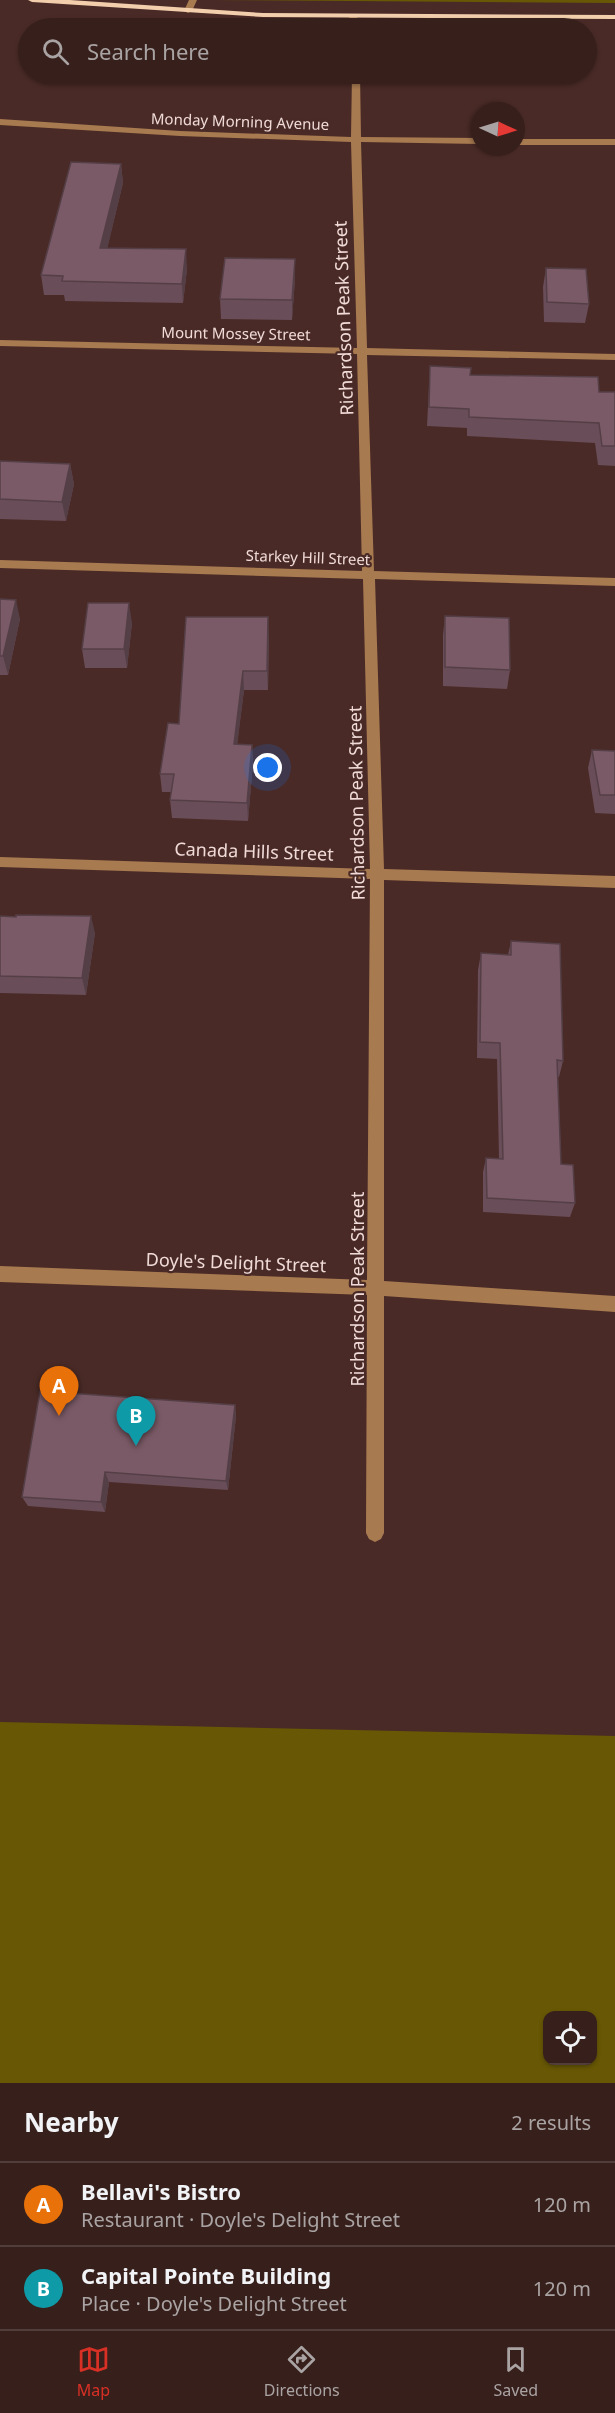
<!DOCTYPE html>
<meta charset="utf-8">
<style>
:root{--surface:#37201c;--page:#422d29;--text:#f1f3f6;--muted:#aaa3a3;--line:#513e3b;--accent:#d93025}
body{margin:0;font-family:"Noto Sans",sans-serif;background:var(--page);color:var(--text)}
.controls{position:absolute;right:18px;bottom:18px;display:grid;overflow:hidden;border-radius:12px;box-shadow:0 2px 4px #0004}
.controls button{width:54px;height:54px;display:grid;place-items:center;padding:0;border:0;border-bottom:2px solid var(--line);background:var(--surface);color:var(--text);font:30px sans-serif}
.compass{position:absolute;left:471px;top:102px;width:54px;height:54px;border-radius:50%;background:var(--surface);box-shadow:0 2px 4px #0004;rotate:94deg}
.you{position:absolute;left:268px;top:768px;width:21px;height:21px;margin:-15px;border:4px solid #fff;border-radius:50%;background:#1a73e8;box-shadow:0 0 0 9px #1a73e833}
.badge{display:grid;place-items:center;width:39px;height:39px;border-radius:50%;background:var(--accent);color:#fff;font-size:20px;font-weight:700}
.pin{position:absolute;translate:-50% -50px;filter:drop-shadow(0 2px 3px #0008)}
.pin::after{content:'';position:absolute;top:32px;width:21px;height:18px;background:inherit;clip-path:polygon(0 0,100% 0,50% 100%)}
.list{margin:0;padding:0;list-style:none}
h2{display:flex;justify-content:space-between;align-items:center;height:78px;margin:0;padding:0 24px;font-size:26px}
h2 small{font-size:20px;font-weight:400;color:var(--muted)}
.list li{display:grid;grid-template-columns:39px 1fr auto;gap:18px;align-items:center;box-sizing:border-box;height:84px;padding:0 24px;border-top:2px solid var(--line)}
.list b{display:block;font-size:22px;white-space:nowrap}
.list p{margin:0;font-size:20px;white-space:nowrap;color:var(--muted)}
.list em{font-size:20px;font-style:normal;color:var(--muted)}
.icon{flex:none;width:33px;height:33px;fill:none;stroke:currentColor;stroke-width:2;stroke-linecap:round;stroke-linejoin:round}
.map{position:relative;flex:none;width:615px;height:2083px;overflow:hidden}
.search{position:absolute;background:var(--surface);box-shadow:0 2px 4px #0004;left:18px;right:18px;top:18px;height:66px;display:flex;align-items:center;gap:15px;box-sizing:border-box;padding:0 21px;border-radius:33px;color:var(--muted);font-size:22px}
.sheet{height:246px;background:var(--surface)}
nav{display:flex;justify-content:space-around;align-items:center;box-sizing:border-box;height:84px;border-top:2px solid var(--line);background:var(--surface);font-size:16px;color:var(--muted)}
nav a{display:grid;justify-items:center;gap:3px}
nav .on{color:var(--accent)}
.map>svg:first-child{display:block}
.green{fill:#685805;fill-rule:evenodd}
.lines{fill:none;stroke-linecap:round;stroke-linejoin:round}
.minor{fill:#a87a50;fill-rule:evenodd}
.major{fill:#f3cead;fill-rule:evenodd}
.wall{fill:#694d58}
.shaded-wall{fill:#553f47}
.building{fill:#7a5a66;stroke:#553f47;stroke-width:1.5}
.labels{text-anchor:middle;stroke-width:4.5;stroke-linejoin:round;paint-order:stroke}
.far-street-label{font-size:15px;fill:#f0dbd8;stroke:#492a26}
.street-label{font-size:18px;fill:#f0dbd8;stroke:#492a26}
</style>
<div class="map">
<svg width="615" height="2083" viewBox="0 0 615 2083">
<rect width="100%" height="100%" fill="#492a26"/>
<path class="green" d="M211,0H615V3Z
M0,1722L615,1736V2083H0ZM548,2016H592V2060H548Z"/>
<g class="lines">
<path class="minor" d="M189,0H197L192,11L188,13L184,11Z
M353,14L357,16L359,28H351L349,16Z
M352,74H360L361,137L480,138V144L361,142L367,348L615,354V360L367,355L374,571L615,578V586L375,579L384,869L615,876V888L384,880V1281L615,1296V1312L384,1296V1533L381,1539L375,1542L369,1539L366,1533L367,1295L0,1282V1266L367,1280L370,879L0,867V857L370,869L363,579L0,568V560L362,571L357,354L0,346V340L357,348L351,142L180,136L0,125V119L180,131L351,137Z
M516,139H615V145H516Z"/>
<path class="major" d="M28,0H70L263,13L615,15V19L263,17L32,2Z"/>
</g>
<path class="wall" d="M121,164L123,183L107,248L187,269L183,303L65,301L64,295H44L41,275Z
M546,268L589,304L585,323L544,322L543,287Z
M295,279L292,320L221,319L220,299Z
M430,366L470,375L599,392H615V466L598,465L595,443L467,436V428L427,426Z
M0,461L70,464L74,484L66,521L0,519Z
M0,599L20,619L8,675H0Z
M445,616L510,670L507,689L443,686V635Z
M132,623L127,668H85L82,649Z
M269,636L268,690H244L237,744L252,745L253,763L248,821L172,818L170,800L171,792H162L160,774L179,724Z
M592,750L615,751V814L595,813L588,768Z
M0,916L95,933L86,995L0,993Z
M511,941L563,1061L559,1077H558L561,1164L575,1203L570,1217L483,1212V1172L486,1158L499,1159L497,1059L477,1058L478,970L481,953L508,955Z
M235,1405L236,1416L228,1490L109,1482L105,1512L28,1506L22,1497Z"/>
<path class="shaded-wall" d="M121,164L123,183L103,267L100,248Z
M186,249L187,269L183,303L182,284Z
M295,259V279L292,320V300Z
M70,464L74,484L66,521L62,502Z
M16,600L20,619L8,675L3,656Z
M129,603L132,623L127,668L124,649Z
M268,617L269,636L268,690L267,671Z
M243,671L244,690L235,763L234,744Z
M252,745L253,763L248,821L247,803Z
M91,916L95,933L86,995L82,978Z
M235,1405L236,1416L228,1490L226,1481Z
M105,1472L109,1482L105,1512L101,1502Z"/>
<path class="building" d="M71,162L121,164L100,248L186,249L182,284L62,281L63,276L41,275Z
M225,258L295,259L292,300L220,299Z
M546,268L586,269L589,304L547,302Z
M430,366L471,368L470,375L598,377L599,392H615V446H602L599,423L469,417V409L429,407Z
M0,461L70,464L62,502L0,499Z
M0,599L16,600L3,656H0Z
M88,603H129L124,649H82Z
M445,616L509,618L510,670L445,667Z
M186,617H268L267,671H243L234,744L252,745L247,803L170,800L174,774H160L168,723L179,724Z
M592,750L615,751V795H600Z
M16,915L91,916L82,978L0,976V916L16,917Z
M511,941L560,944L563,1061L557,1060L561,1164L573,1165L575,1203L487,1198L486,1158L503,1159L500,1043L480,1042L481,953L511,955Z
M40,1391L235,1405L226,1481L105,1472L101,1502L22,1497Z"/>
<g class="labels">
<g class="far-street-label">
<text transform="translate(240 122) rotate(2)" y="5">Monday Morning Avenue</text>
<text transform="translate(236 334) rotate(1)" y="5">Mount Mossey Street</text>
<text transform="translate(308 558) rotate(2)" y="5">Starkey Hill Street</text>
</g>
<g class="street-label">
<text transform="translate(344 318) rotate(-92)" y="6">Richardson Peak Street</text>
<text transform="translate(357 803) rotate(-91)" y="6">Richardson Peak Street</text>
<text transform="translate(254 852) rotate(2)" y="6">Canada Hills Street</text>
<text transform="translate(236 1263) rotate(2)" y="6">Doyle's Delight Street</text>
<text transform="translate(358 1289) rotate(-90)" y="6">Richardson Peak Street</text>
</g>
</g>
</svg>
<div class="controls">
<button><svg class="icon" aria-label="locate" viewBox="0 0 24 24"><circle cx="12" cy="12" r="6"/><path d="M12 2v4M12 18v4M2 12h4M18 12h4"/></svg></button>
</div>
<svg class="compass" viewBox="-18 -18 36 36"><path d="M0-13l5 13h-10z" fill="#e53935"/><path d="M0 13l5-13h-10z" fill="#aaa3a3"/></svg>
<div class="you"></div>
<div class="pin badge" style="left:59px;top:1416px;background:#e8710a">A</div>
<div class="pin badge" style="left:136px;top:1446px;background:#0f9aa8">B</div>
<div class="search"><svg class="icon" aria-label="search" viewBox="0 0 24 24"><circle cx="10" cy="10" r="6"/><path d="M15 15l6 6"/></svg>Search here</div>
</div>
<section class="sheet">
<h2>Nearby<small>2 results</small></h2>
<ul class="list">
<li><span class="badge" style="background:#e8710a">A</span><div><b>Bellavi's Bistro</b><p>Restaurant · Doyle's Delight Street</p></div><em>120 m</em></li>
<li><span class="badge" style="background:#0f9aa8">B</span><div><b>Capital Pointe Building</b><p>Place · Doyle's Delight Street</p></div><em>120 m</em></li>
</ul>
</section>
<nav>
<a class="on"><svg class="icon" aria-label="map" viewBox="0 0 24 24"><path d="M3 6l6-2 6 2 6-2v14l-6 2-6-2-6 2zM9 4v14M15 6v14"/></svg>Map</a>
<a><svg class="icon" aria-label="directions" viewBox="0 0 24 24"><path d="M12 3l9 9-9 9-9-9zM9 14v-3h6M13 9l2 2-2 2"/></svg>Directions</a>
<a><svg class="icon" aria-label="saved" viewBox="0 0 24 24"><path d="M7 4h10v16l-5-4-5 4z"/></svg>Saved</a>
</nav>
